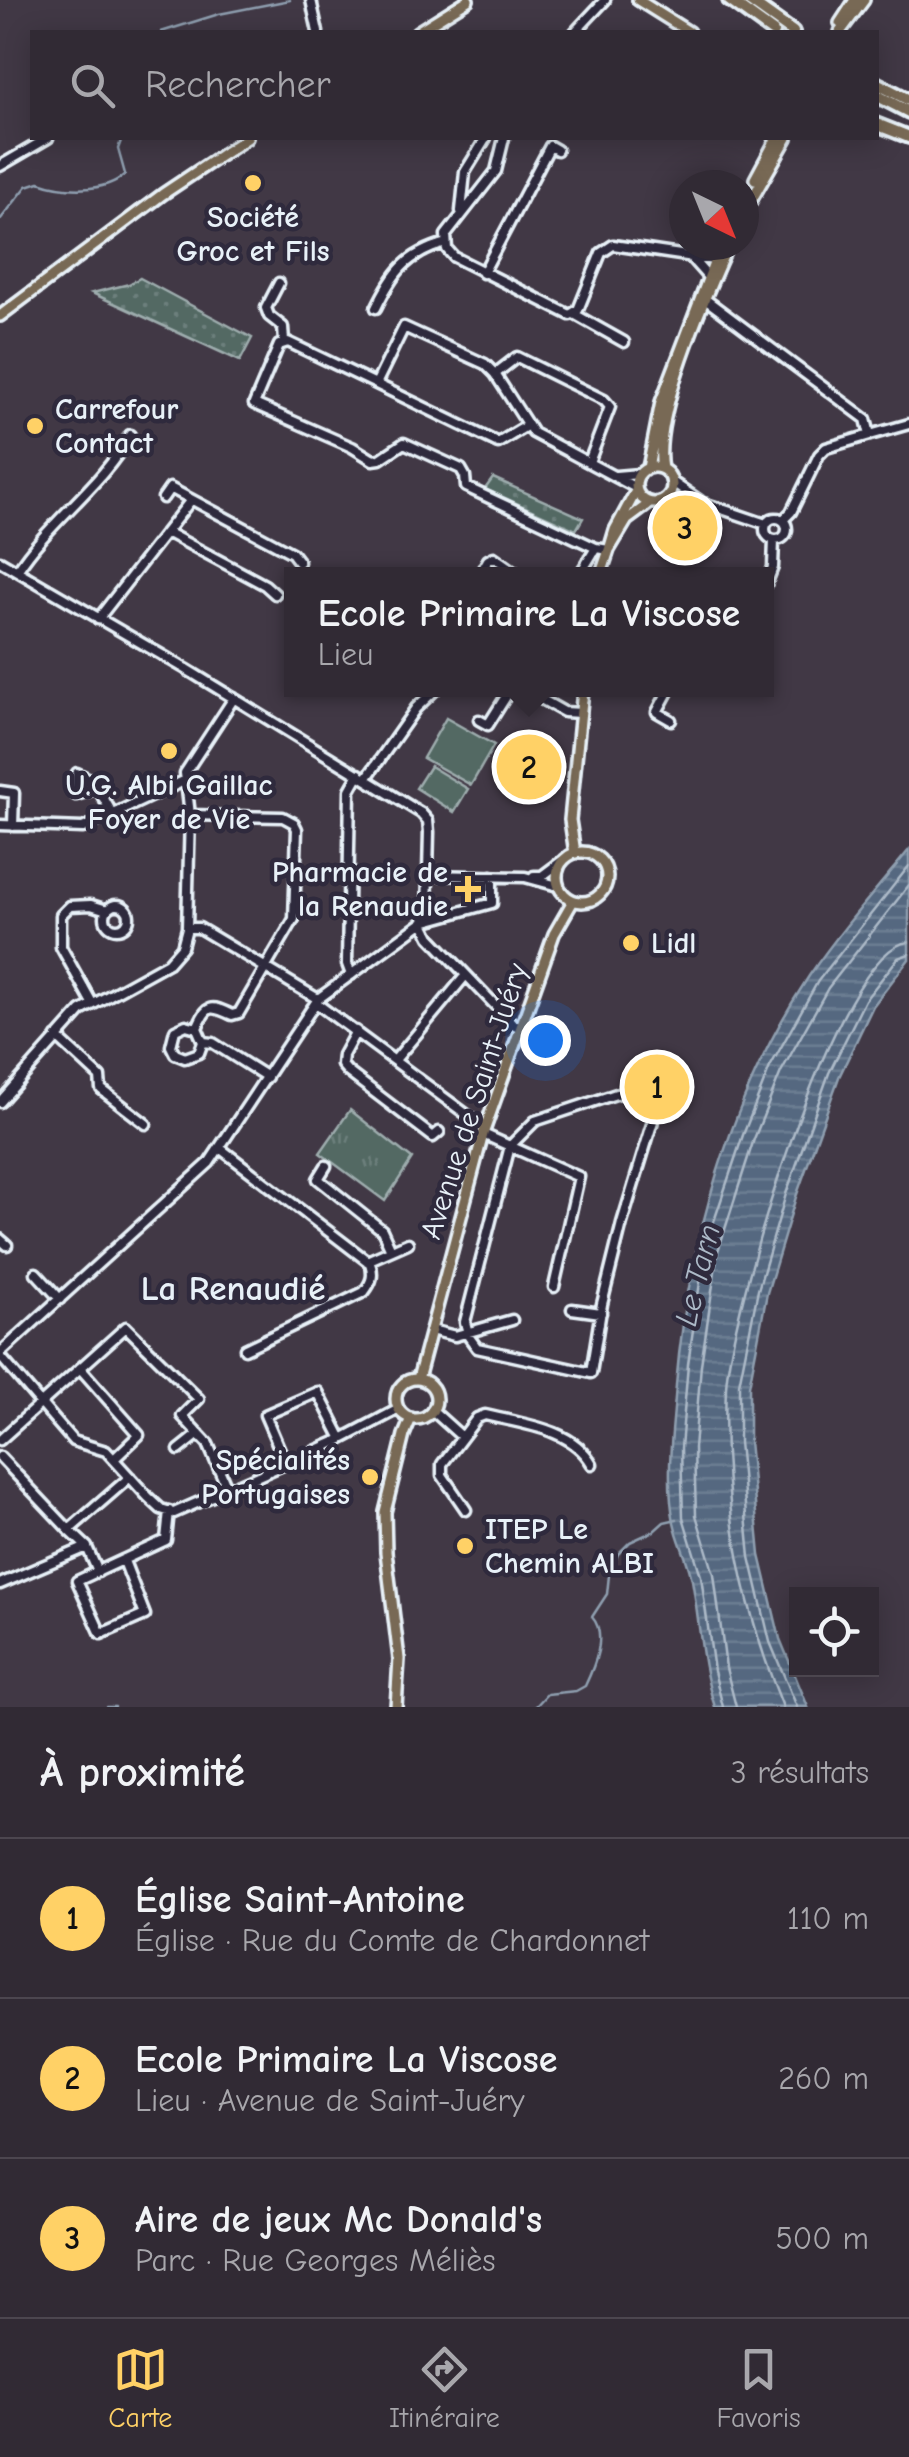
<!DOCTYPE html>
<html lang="fr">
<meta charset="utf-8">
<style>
:root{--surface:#312a34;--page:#3d3640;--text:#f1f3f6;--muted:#a8a7ac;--line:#4c464f;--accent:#ffd166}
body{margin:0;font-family:"Comic Neue",sans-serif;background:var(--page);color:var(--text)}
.controls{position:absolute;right:30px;bottom:30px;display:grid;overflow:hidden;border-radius:0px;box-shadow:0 5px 25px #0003}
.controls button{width:90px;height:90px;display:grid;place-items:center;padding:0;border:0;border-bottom:2px solid var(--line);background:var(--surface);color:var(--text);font:50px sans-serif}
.compass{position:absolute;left:669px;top:170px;width:90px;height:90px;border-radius:50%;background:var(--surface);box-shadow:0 5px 25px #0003;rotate:137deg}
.you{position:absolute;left:545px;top:1040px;width:35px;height:35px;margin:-25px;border:8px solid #fff;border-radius:50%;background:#1a73e8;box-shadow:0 0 0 15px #1a73e833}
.badge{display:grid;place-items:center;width:65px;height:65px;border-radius:50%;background:var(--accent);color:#111;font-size:32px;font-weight:700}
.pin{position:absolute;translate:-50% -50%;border:5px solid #fff;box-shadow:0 2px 10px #0006}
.popup{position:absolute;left:284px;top:567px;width:490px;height:130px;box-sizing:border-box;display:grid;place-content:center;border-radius:0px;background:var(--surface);filter:drop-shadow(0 2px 8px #0005);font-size:32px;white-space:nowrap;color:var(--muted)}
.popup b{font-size:38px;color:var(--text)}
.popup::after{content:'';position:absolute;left:50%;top:100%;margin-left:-20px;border:20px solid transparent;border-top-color:var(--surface)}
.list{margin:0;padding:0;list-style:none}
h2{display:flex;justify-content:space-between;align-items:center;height:130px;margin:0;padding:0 40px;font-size:42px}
h2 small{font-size:32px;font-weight:400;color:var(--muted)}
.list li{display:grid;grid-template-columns:65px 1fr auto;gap:30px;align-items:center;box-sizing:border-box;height:160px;padding:0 40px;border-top:2px solid var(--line)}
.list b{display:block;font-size:38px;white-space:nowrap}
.list p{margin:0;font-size:32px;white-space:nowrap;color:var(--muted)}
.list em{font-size:32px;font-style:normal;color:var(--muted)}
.icon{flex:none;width:55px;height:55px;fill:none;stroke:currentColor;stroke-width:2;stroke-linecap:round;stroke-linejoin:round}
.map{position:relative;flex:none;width:909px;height:1707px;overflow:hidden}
.search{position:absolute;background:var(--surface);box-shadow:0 5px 25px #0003;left:30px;right:30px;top:30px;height:110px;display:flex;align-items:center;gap:25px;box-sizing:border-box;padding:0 35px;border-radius:0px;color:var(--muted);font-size:38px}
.sheet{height:610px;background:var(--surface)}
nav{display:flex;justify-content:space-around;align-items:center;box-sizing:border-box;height:140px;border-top:2px solid var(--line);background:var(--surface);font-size:28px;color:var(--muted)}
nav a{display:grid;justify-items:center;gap:5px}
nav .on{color:var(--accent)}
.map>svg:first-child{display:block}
.grass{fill:url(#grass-tufts);stroke:#9eadae;stroke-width:2.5}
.garden{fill:url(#garden-dots);stroke:#9eadae;stroke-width:2.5}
.pitch{fill:#536964;stroke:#9eadae;stroke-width:2.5}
.water{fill:url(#water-rules);stroke:#8f9fb0;stroke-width:2.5}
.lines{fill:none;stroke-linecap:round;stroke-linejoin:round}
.shore{stroke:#adbac8;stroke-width:2.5}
.stream{stroke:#8f9fb0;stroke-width:2.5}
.minor-casing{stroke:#e8f1f8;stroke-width:15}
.major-casing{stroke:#e8f1f8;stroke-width:16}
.highway-casing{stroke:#e8f1f8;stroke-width:18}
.minor{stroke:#2f2a3d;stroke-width:8}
.major{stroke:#786954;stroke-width:9}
.highway{stroke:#786954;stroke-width:10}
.poi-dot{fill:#ffd166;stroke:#2f2a3d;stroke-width:4}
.labels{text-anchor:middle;stroke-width:9;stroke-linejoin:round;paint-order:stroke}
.poi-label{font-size:30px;font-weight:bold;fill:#e8f1f8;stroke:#2f2a3d;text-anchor:start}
.street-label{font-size:30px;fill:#e8f1f8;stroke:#2f2a3d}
.water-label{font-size:32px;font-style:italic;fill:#adbac8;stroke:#2f2a3d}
.quarter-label{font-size:35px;font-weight:bold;fill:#e8f1f8;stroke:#2f2a3d}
</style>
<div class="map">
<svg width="909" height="1707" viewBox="0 0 909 1707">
<defs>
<pattern id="grass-tufts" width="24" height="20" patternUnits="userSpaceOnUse" patternTransform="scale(2.5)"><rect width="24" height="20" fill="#536964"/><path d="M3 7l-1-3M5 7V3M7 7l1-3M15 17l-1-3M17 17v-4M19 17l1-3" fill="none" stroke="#6c7f7b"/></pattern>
<pattern id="garden-dots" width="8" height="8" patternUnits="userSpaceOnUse" patternTransform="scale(2.5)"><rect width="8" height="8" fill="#536964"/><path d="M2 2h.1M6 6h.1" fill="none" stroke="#6c7f7b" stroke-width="1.8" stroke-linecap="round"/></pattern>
<pattern id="water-rules" width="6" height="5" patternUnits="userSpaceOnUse" patternTransform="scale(2.5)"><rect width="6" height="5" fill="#546880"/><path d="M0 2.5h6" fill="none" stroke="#6d7e93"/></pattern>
</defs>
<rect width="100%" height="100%" fill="#413845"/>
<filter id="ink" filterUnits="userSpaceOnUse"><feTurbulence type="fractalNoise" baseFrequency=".01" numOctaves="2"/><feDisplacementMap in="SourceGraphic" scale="20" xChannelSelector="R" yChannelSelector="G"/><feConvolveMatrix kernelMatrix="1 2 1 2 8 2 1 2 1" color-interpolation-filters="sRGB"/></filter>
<g filter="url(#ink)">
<path class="grass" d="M350,1110L412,1159L385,1201L320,1153Z"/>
<path class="garden" d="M140,278L252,338L240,361L92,293L129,284Z
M493,478L583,518L576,530L485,489Z"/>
<path class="pitch" d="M446,718L494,745L471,785L423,758Z
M430,766L468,789L454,812L416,788Z"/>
<path class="water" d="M909,850V959L873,1006L839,1077L796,1197L767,1293L749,1386V1441L760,1555L780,1639L808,1707H715C701,1665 700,1623 692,1580C688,1560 678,1541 674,1522C665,1478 673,1428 676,1385C688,1244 730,1095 809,976C839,932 875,891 909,850Z"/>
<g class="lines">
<path class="shore" d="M723,1707L714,1671L701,1576L683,1517L681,1448L688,1364L705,1248L743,1135L770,1067L818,981L909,866
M736,1707L726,1668L714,1574L696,1515L694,1448L701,1365L718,1251L754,1139L781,1072L828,988L909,885
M783,1707C742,1606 721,1497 726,1388C729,1317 836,946 909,942
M797,1707L770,1642L750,1557L739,1442V1384L758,1290L786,1194L829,1073L865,1000L898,958L909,954"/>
<path class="stream" d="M161,32L219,14L290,0
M0,220L27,186L39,182C64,191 105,193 125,174L118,149L122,138
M106,1707H115
M535,1707L547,1694L576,1691L585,1686C594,1667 608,1635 592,1617L607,1594L609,1575L618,1554L630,1542L654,1531L664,1522L677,1519"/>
<g class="minor-casing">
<path id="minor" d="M311,0L318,32
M575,32L605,0
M504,138L496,171L446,235L447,249L454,257L570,315L578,310L601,253L613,245L714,260
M0,166L48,138
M461,211L465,172L486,138
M691,258L707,276
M483,273L550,146L557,150
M279,283L266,308L269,316L283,327L284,342
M705,299L866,419L870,435L909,424
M376,308C393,273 406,254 446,243
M574,314L624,342
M495,374L517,357L604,400L610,407L589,462
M376,384L288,342L279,345L254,404L352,447L373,460L380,459L404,443L461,469L465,476L466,487L596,548
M528,425L498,443L376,384L404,327L485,364L495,374L533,433L636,488
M616,476L639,474
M671,481L700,501
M163,498L170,488L292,553L299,562
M664,501L704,503L766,524
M765 529a11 11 0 1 1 22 0a11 11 0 1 1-22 0Z
M783,520L791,512L819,455L826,448L870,435
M166,532L265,585L275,594
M0,561L186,669L421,813L428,821L429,832L427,914L423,922
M17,571C49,521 101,487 130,435
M480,574L488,560L494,557L518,574
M580,574L596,548L609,550
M766,585L773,567L774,540
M98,619L191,500
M525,690L564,712L581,713
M669,690L657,712L671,720
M479,720L488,725L510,690
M366,779L416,708L435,690
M98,788L76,795L77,773L94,781L113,815
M0,791L14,793L13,826
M190,815L283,817L294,823L297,829L294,919L239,1013L232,1015C211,1005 207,1004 197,1028L203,1042L213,1043L267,1077
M0,825L83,828L186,780
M428,875L525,877L558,886
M534,876H542L562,861
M105 917a12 12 0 1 1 24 0a12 12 0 1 1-24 0Z
M423,923L430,937L513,1024L522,1029
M187,928H199L318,999
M351,975L347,964L350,790L359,774
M92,1003L61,947V915L70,906L91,905L107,910
M316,1003L485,1128
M197,1028L186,1025L175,1030L171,1046L175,1054L185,1058L199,1053L203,1042
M356,1031L343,1055L342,1065L348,1072L433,1137L439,1132
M57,1037L100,1077L101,1089L146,1124
M395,1060L466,975
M631,1093L648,1098L656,1106V1111L622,1223L602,1304L591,1373L477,1348L469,1337L465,1322L510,1146L535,1121L616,1094Z
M0,1102L81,1011L168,963L182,947L187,928L190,815L185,773L234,698
M483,1134L579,1177L554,1287
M221,1149L370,1263C374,1275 372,1282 364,1292L245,1349
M326,1166L318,1179L382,1230L391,1250
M0,1239L7,1245
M367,1261L408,1243
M36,1273L60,1299
M572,1309L601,1313
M431,1330L455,1336L512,1320
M0,1353L209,1163L318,999L423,922L492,903V876
M0,1356L73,1441L106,1451L148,1497L161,1509L174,1513L342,1439L399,1409
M80,1368L139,1435L114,1459
M432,1410L462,1437
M0,1440L126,1327L199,1399L182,1416L208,1444L228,1490
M179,1450L199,1434
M0,1457L69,1530L130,1477
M286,1464L265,1415L318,1392L342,1439
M466,1510L442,1475V1464L477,1418L485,1415C522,1424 572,1428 592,1464
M69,1530L87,1547L98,1572
M124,1561L145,1615L101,1634L77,1581L166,1540L169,1511
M0,1584L87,1547"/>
</g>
<g class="major-casing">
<path id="major" d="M638,0L689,32
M840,23L855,0
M417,32L468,0
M840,32L864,0
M755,179L777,138
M744,213L787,138
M0,316L163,194L247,138
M636 485a18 18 0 1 1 36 0a18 18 0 1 1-36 0Z
M648,468L661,402L721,245
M662,469C652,418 705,296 728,245
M636,491L615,530L609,550L627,520L650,503
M601,574L609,550
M557 877a25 25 0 1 1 50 0a25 25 0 1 1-50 0Z
M575,853L570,820L583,690
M418,1379L483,1134L554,934L573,901
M396 1399a20 20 0 1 1 40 0a20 20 0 1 1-40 0Z
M396,1707L399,1659L386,1552L385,1512L404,1435L411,1418"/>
</g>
<g class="highway-casing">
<path id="highway" d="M729,0L773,32
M748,0L793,32
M876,83L909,100
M876,95L909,112
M876,124L909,137"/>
</g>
<use href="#minor" class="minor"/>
<use href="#major" class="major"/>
<use href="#highway" class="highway"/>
</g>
</g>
<g class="poi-dot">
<circle cx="253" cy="183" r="10"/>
<circle cx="35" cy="426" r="10"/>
<circle cx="169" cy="751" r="10"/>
<path d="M463 874h10v10h10v10h-10v10h-10v-10h-10v-10h10z"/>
<circle cx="631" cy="943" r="10"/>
<circle cx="370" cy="1477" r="10"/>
<circle cx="465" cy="1546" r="10"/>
</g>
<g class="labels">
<g class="poi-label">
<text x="253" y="227" text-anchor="middle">Société<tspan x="253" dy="34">Groc et Fils</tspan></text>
<text x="55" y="419">Carrefour<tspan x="55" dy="34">Contact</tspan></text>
<text x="169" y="795" text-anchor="middle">U.G. Albi Gaillac<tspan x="169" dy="34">Foyer de Vie</tspan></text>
<text x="448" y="882" text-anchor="end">Pharmacie de<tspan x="448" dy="34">la Renaudie</tspan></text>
<text x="651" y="953">Lidl</text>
<text x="350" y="1470" text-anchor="end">Spécialités<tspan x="350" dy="34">Portugaises</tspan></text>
<text x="485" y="1539">ITEP Le<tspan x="485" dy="34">Chemin ALBI</tspan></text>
</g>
<g class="street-label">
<text transform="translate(474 1101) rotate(-72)" y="10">Avenue de Saint-Juéry</text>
</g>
<g class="water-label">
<text transform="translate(697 1275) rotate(-76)" y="11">Le Tarn</text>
</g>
<g class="quarter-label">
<text x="233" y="1300">La Renaudié</text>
</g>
</g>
</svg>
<div class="controls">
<button><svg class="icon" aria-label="locate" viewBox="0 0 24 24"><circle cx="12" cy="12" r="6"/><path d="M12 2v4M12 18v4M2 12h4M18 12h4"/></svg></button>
</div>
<svg class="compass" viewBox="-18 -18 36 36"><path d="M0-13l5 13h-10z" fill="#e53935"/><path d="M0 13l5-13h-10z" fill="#a8a7ac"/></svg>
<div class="you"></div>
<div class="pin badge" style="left:657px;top:1087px">1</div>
<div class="pin badge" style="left:529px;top:767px">2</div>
<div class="popup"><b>Ecole Primaire La Viscose</b>Lieu</div>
<div class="pin badge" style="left:685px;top:528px">3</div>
<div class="search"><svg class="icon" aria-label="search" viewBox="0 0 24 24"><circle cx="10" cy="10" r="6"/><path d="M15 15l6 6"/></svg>Rechercher</div>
</div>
<section class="sheet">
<h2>À proximité<small>3 résultats</small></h2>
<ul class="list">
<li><span class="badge">1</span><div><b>Église Saint-Antoine</b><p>Église · Rue du Comte de Chardonnet</p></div><em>110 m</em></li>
<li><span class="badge">2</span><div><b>Ecole Primaire La Viscose</b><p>Lieu · Avenue de Saint-Juéry</p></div><em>260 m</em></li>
<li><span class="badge">3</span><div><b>Aire de jeux Mc Donald's</b><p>Parc · Rue Georges Méliès</p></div><em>500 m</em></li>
</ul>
</section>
<nav>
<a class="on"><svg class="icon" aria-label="map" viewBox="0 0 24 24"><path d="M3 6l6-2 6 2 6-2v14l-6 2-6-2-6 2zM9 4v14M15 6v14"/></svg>Carte</a>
<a><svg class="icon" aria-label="directions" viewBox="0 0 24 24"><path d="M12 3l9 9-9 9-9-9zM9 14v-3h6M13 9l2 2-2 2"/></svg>Itinéraire</a>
<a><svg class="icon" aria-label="saved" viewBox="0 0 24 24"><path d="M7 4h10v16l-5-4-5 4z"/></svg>Favoris</a>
</nav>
